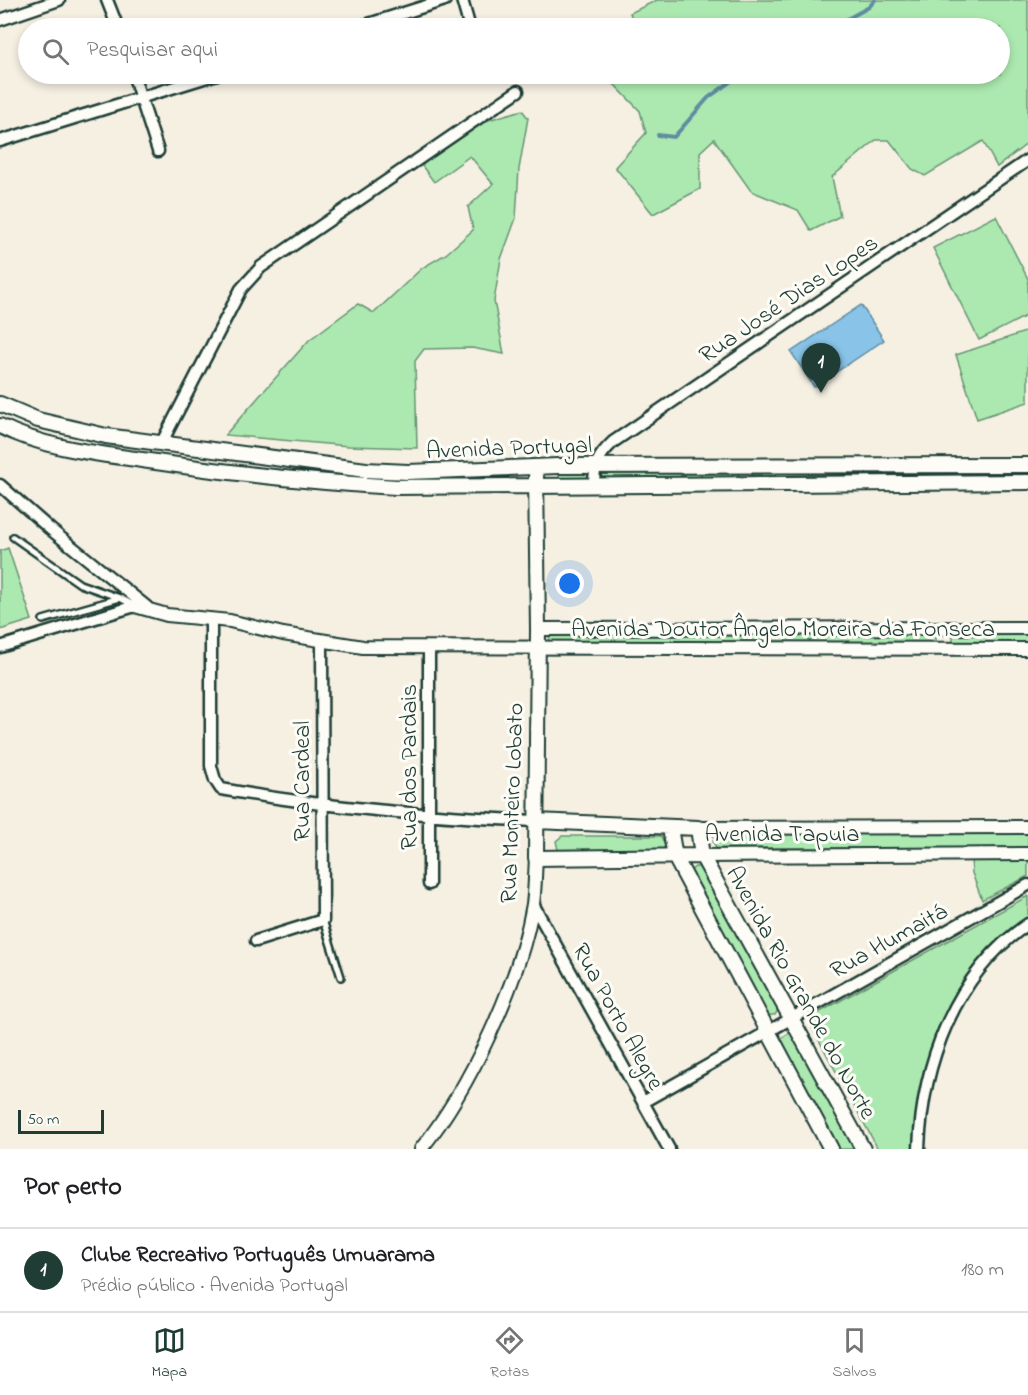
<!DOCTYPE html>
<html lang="pt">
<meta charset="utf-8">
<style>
:root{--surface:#fff;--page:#f2f2f2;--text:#202124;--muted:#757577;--line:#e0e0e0;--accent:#1f3d34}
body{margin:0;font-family:"Indie Flower",sans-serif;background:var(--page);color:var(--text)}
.scale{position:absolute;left:18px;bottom:15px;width:86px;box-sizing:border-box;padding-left:6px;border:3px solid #1f3d34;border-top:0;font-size:16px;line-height:21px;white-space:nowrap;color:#1f3d34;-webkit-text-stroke:4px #fdfcf7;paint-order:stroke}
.you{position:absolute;left:570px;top:584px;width:21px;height:21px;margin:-15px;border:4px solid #fff;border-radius:50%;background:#1a73e8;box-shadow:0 0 0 9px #1a73e833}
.badge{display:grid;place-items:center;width:39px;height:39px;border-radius:50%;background:var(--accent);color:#fff;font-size:20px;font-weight:700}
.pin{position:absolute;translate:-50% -50px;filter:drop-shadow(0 2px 3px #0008)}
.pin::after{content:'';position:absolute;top:32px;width:21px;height:18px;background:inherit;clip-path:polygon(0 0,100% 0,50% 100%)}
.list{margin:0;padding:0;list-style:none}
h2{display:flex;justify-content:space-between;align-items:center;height:78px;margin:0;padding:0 24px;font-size:26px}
h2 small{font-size:20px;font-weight:400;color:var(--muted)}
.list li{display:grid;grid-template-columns:39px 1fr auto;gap:18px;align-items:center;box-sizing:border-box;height:84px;padding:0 24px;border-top:2px solid var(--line)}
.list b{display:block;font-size:22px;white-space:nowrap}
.list p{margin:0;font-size:20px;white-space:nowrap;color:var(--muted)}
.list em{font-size:20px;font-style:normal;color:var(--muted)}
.icon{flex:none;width:33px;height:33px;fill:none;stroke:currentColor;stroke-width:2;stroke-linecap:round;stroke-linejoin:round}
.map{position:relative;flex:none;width:1028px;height:1149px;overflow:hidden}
.search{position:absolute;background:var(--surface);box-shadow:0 3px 9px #0003;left:18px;right:18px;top:18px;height:66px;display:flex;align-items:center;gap:15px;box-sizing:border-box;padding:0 21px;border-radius:33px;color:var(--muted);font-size:22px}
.sheet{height:162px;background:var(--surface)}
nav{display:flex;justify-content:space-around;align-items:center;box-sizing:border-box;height:84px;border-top:2px solid var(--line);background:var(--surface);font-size:16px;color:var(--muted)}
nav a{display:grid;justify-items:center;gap:3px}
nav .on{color:var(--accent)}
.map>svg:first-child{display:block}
.green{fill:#ace9b0;stroke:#669372;stroke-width:1.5}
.water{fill:#89c3e8;stroke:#5f8da0;stroke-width:1.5}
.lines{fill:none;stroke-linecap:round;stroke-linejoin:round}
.stream{stroke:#5f8da0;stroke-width:4}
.service-casing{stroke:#1f3d34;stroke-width:10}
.minor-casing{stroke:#1f3d34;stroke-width:15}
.tertiary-casing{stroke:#1f3d34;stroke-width:16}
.secondary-casing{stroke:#1f3d34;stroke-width:18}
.service{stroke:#fdfcf7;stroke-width:5}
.minor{stroke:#fdfcf7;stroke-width:10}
.tertiary{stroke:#fdfcf7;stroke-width:12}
.secondary{stroke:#fdfcf7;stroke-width:14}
.labels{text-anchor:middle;stroke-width:6;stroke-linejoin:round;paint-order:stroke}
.street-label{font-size:24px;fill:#1f3d34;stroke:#fdfcf7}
</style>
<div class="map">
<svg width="1028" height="1149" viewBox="0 0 1028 1149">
<rect width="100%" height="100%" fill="#f6f0e3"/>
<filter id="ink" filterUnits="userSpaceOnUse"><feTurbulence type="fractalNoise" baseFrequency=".0167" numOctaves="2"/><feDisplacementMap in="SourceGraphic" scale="12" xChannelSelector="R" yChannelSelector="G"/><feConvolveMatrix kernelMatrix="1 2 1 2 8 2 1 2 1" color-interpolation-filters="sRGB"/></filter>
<g filter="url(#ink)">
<path class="green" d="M657,0H1028V143L997,167L983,141L925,176L912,169L889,140H876L832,177L840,216L811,231L798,210L751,191L714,139L700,152V189L653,214L615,167L646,133L640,111L614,84L626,74H1000V28H636L630,13Z
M522,110L528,118L519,169L516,218L501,259L494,301L504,354L472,348L424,349L415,361L417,448L349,446L225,435L309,340L358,304L374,313L422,268L446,254L473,230L468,207L493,184L470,156L434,182L422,166L431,156L475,124Z
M996,216L1028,279V315L979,340L933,248Z
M1028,331V402L977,419L956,355Z
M1028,470V476L752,478V472Z
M559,472H739V478H559Z
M8,548L32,620L0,630V551Z
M935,631V644H550L549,634Z
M953,631H1028V642H953Z
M716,830L1028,831V849L716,848L713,842Z
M562,836H661L665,846L662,851L562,852L558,850L556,841Z
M1028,858V876L982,900L972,873L971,859Z
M695,867H700L780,1007L775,1015H764L687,873Z
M1028,896V919C1015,927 1005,939 994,950C939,1005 916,1071 914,1149H878L813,1029L811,1017Z
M789,1033L794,1035L856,1149H837L779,1043L781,1038Z"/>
<path class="water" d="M861,305L884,340L814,387L791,352Z"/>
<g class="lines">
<path class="stream" d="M831,28L869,7L875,0
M658,135L674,137L708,98L741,74"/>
<g class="service-casing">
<path id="service" d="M13,537L80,584L120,598
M43,620L120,598L133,605
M323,920L341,977"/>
</g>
<g class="minor-casing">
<path id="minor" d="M107,0L118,28
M462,0L470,28
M0,20L59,0
M356,28L445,0
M133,74L158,151
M0,141L217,74
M161,444L241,289L261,267L518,91
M0,485L50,529L147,607
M594,485C594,465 598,456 613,442L1028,160
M211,619V766L215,780L221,789C326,808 431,816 536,821
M0,647L135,606
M429,884V649
M533,904L669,1149
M256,941L323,920L322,641
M643,1102L1028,885
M919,1149C922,1064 955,973 1028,924"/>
</g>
<g class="tertiary-casing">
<path id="tertiary" d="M135,606L167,615L230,621L283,634L363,647L1028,649
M538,629L1028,628
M698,828L1028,827
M702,856L1028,854
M421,1149C470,1088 520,981 533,904C535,889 535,873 536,858"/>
</g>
<g class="secondary-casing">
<path id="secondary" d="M0,404L38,420L106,436L366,470L408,472L558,466L1028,465
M0,426C44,448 94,453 142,460C226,473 311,482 396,487L1028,482
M536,476L538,629L536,858L702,856
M536,821L698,828L702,856L863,1149
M670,828L675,857L831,1149"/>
</g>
<use href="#service" class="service"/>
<use href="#minor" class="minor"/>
<use href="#tertiary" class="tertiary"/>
<use href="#secondary" class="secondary"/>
</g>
</g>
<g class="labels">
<g class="street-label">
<text transform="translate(788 298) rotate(-34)" y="8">Rua José Dias Lopes</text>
<text transform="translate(509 447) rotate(-2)" y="8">Avenida Portugal</text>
<text x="783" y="636">Avenida Doutor Ângelo Moreira da Fonseca</text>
<text transform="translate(408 767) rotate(-90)" y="8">Rua dos Pardais</text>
<text transform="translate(301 781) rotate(-90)" y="8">Rua Cardeal</text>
<text transform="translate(511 803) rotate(-88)" y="8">Rua Monteiro Lobato</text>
<text x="782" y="841">Avenida Tapuia</text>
<text transform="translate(888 940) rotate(-29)" y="8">Rua Humaitá</text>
<text transform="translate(802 992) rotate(61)" y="8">Avenida Rio Grande do Norte</text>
<text transform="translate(619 1016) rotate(61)" y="8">Rua Porto Alegre</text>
</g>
</g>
</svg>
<div class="scale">50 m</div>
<div class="you"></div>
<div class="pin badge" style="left:821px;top:393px">1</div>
<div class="search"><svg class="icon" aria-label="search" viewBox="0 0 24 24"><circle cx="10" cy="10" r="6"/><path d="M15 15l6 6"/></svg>Pesquisar aqui</div>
</div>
<section class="sheet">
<h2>Por perto<small></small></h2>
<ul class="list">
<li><span class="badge">1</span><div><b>Clube Recreativo Português Umuarama</b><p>Prédio público · Avenida Portugal</p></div><em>180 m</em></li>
</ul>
</section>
<nav>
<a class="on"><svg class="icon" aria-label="map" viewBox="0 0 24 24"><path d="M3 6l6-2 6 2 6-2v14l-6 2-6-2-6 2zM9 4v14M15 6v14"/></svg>Mapa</a>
<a><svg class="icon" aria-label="directions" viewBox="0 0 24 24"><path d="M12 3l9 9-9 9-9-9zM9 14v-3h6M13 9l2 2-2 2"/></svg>Rotas</a>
<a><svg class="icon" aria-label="saved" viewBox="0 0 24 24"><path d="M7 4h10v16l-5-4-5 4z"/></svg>Salvos</a>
</nav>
